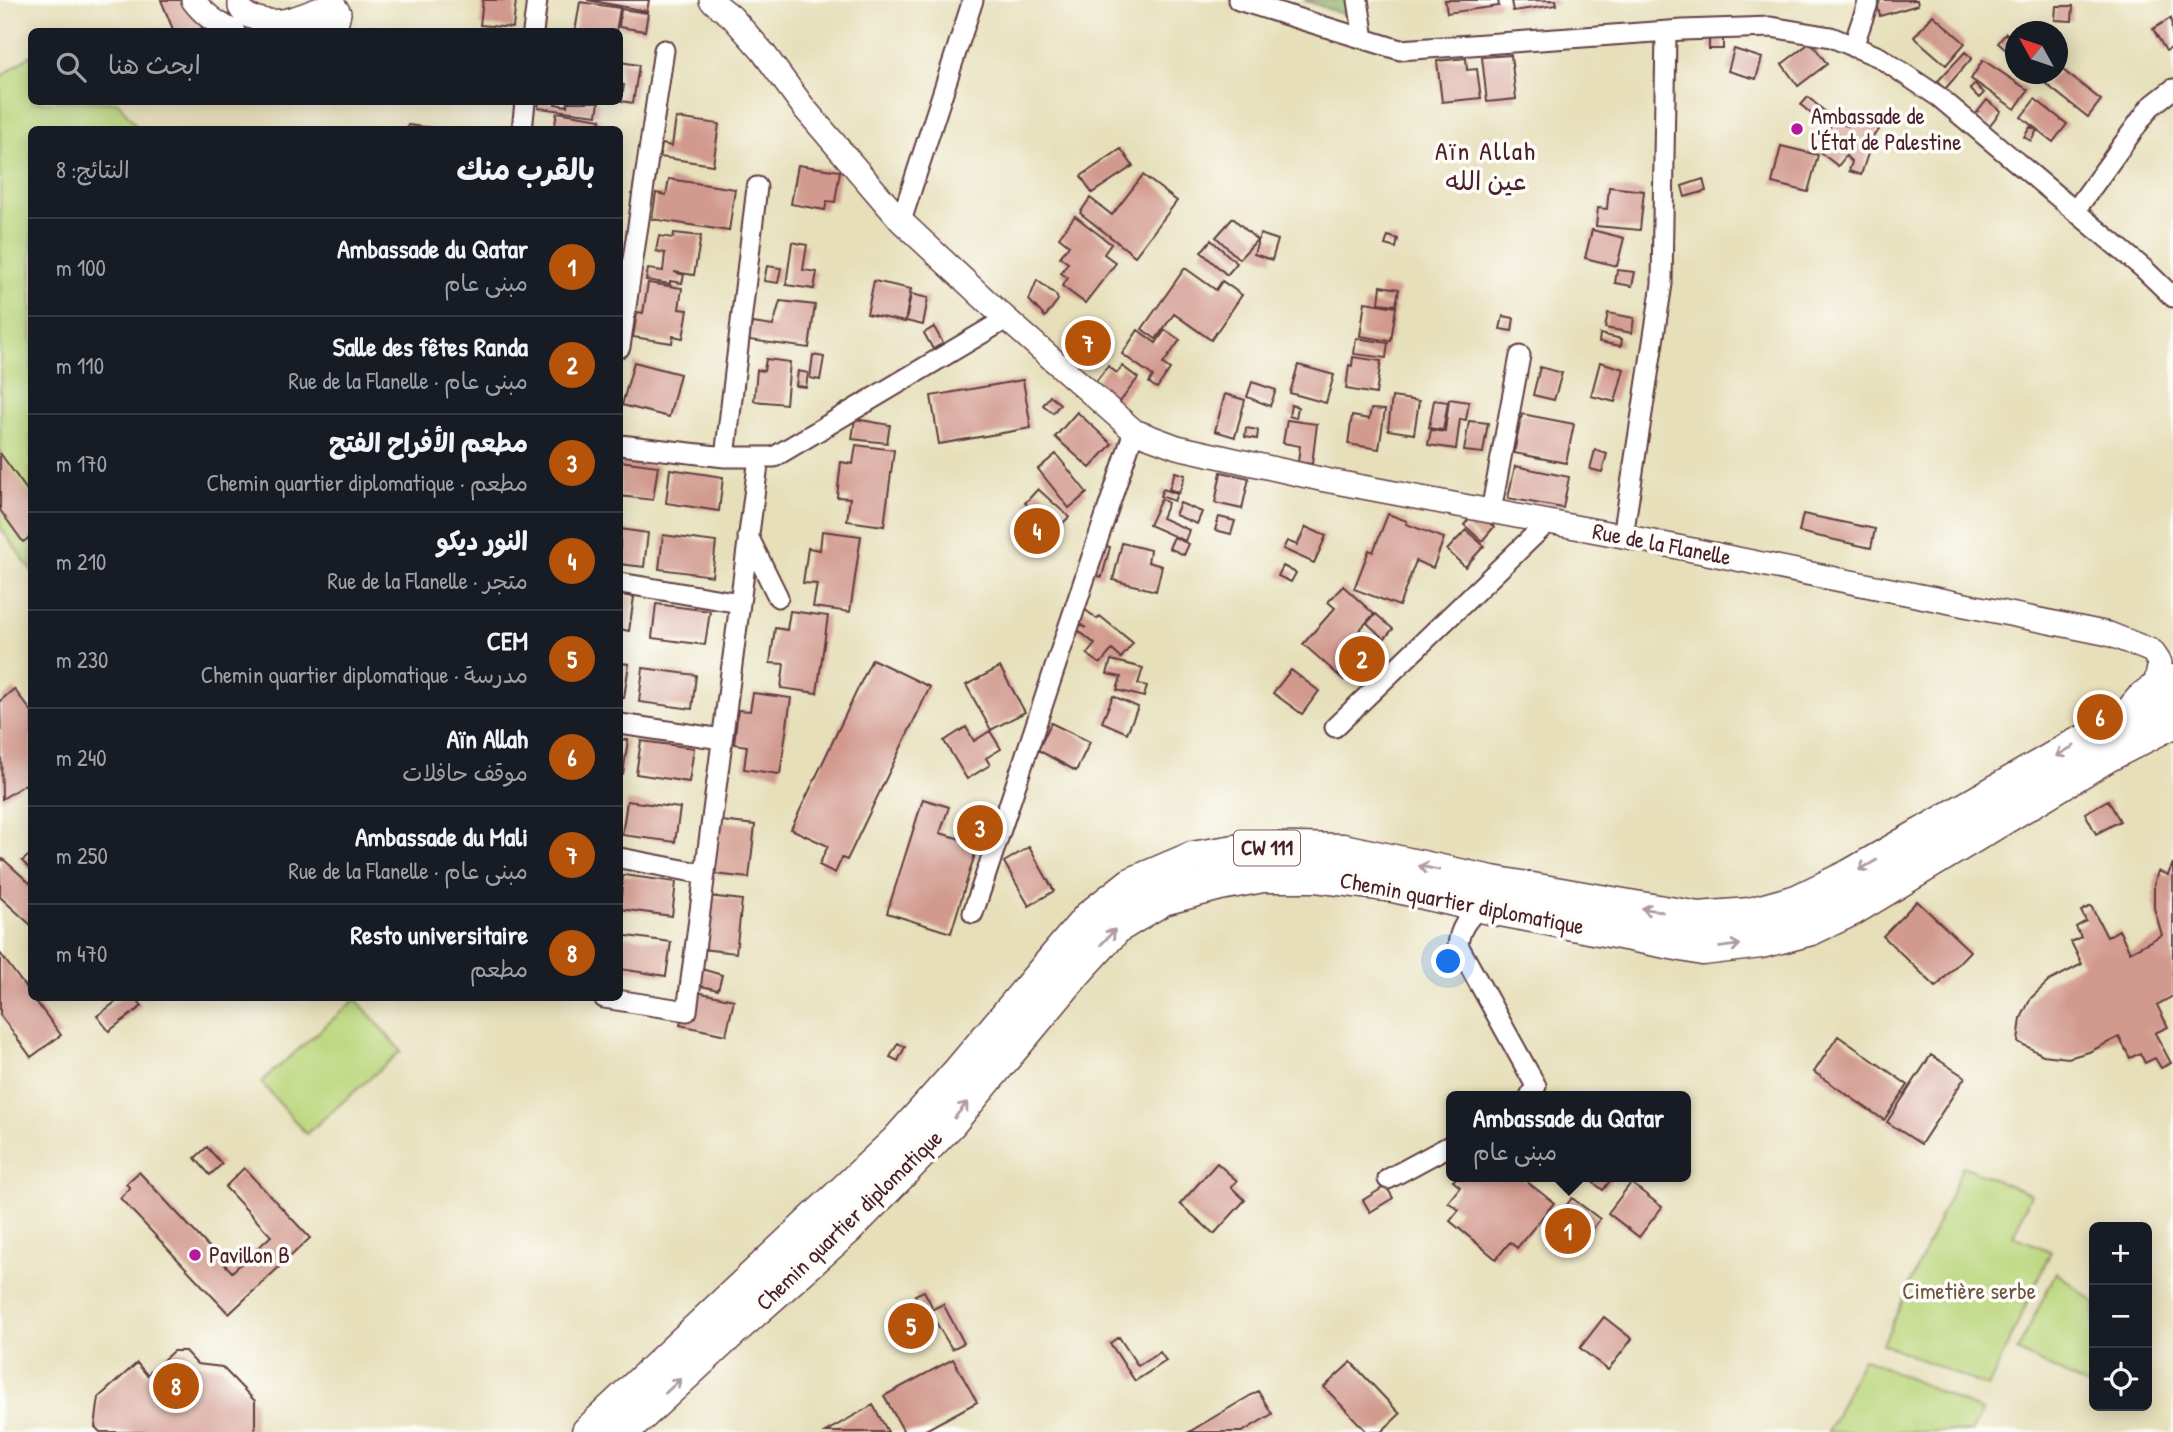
<!DOCTYPE html>
<html lang="ar">
<meta charset="utf-8">
<style>
:root{--surface:#171b24;--page:#20242c;--text:#f1f3f6;--muted:#9ea1a6;--line:#363941;--accent:#b45309}
body{margin:0;font-family:"Patrick Hand","Playpen Sans Arabic",sans-serif;background:var(--page);color:var(--text);direction:rtl}
.controls{position:absolute;right:21px;bottom:21px;display:grid;overflow:hidden;border-radius:10px;box-shadow:0 4px 18px #0003}
.controls button{width:63px;height:63px;display:grid;place-items:center;padding:0;border:0;border-bottom:2px solid var(--line);background:var(--surface);color:var(--text);font:35px sans-serif}
.compass{position:absolute;left:2005px;top:21px;width:63px;height:63px;border-radius:50%;background:var(--surface);box-shadow:0 4px 18px #0003;rotate:310deg}
.you{position:absolute;left:1449px;top:962px;width:24px;height:24px;margin:-18px;border:5px solid #fff;border-radius:50%;background:#1a73e8;box-shadow:0 0 0 10px #1a73e833}
.badge{display:grid;place-items:center;width:46px;height:46px;border-radius:50%;background:var(--accent);color:#fff;font-size:23px;font-weight:700}
.pin{position:absolute;translate:-50% -50%;border:4px solid #fff;box-shadow:0 2px 7px #0006}
.popup{position:absolute;left:1446px;top:1091px;width:245px;height:91px;box-sizing:border-box;display:grid;place-content:center;border-radius:10px;background:var(--surface);filter:drop-shadow(0 2px 5px #0005);font-size:23px;white-space:nowrap;color:var(--muted)}
.popup b{font-size:26px;color:var(--text)}
.popup::after{content:'';position:absolute;left:50%;top:100%;margin-left:-14px;border:14px solid transparent;border-top-color:var(--surface)}
.list{margin:0;padding:0;list-style:none}
h2{display:flex;justify-content:space-between;align-items:center;height:91px;margin:0;padding:0 28px;font-size:30px}
h2 small{font-size:23px;font-weight:400;color:var(--muted)}
.list li{display:grid;grid-template-columns:46px 1fr auto;gap:21px;align-items:center;box-sizing:border-box;height:98px;padding:0 28px;border-top:2px solid var(--line)}
.list b{display:block;font-size:26px;white-space:nowrap}
.list p{margin:0;font-size:23px;white-space:nowrap;color:var(--muted)}
.list em{font-size:23px;font-style:normal;color:var(--muted)}
.icon{flex:none;width:38px;height:38px;fill:none;stroke:currentColor;stroke-width:2;stroke-linecap:round;stroke-linejoin:round}
.map{position:relative;flex:none;width:2173px;height:1432px;overflow:hidden;direction:ltr}
.search{position:absolute;background:var(--surface);box-shadow:0 4px 18px #0003;left:28px;top:28px;width:595px;height:77px;display:flex;align-items:center;gap:18px;box-sizing:border-box;padding:0 24px;border-radius:10px;color:var(--muted);font-size:26px}
.panel{position:absolute;background:var(--surface);box-shadow:0 4px 18px #0003;left:28px;top:126px;width:595px;height:875px;border-radius:10px;direction:rtl}
.map>svg:first-child{display:block}
.green{fill:#bad57a;stroke:#827a52;stroke-width:2}
.forest{fill:#93b66a;stroke:#6e6a4a;stroke-width:2}
.building{fill:#d29a8e}
.lines{fill:none;stroke-linecap:round;stroke-linejoin:round}
.minor-casing{stroke:#613c40;stroke-width:23}
.tertiary-casing{stroke:#613c40;stroke-width:26}
.primary-casing{stroke:#613c40;stroke-width:33}
.trunk-casing{stroke:#613c40;stroke-width:35}
.minor{stroke:#fff;stroke-width:19}
.tertiary{stroke:#fff;stroke-width:23}
.primary{stroke:#fff;stroke-width:30}
.trunk{stroke:#fff;stroke-width:32}
.oneway{stroke:#ae9aa0}
.poi-dot{fill:#b5179e;stroke:#fdfcf7;stroke-width:2.5}
.labels{text-anchor:middle;stroke-width:7;stroke-linejoin:round;paint-order:stroke}
.shield{fill:#fdfcf7;stroke:#806168;stroke-width:2}
.shield-label{font-size:21px;font-weight:bold;fill:#4a1f2b}
.poi-label{font-size:23px;fill:#4a1f2b;stroke:#fdfcf7;text-anchor:start}
.street-label{font-size:23px;fill:#4a1f2b;stroke:#fdfcf7}
.park-label{font-size:23px;fill:#6c5643;stroke:#fdfcf7}
.quarter-label{font-size:26px;letter-spacing:2px;fill:#4a1f2b;stroke:#fdfcf7}
</style>
<div class="map">
<svg width="2173" height="1432" viewBox="0 0 2173 1432">
<rect width="100%" height="100%" fill="#fdfcf7"/>
<filter id="ink" filterUnits="userSpaceOnUse"><feTurbulence type="fractalNoise" baseFrequency=".0143" numOctaves="2"/><feDisplacementMap in="SourceGraphic" scale="14" xChannelSelector="R" yChannelSelector="G"/><feConvolveMatrix kernelMatrix="1 2 1 2 8 2 1 2 1" color-interpolation-filters="sRGB"/></filter>
<filter id="wash" filterUnits="userSpaceOnUse"><feTurbulence type="fractalNoise" baseFrequency=".00686" numOctaves="4" result="noise"/><feDisplacementMap in="SourceGraphic" scale="28" xChannelSelector="R" yChannelSelector="G"/><feGaussianBlur stdDeviation="1.57" result="paint"/><feColorMatrix in="noise" values="0 0 0 0 0 0 0 0 0 0 0 0 0 0 0 0 0 1.4 0 .05"/><feComposite in="paint" operator="in"/></filter>
<g filter="url(#wash)">
<rect width="100%" height="100%" fill="#e6dfba"/>
<path class="green" d="M31,55L32,102H118L138,129L32,130L31,570L0,527V77Z
M356,999L401,1051L306,1134L261,1082Z
M1963,1166L2031,1194L2013,1236L2051,1251L1988,1387L1883,1344Z
M2056,1272L2094,1302V1389L2017,1351Z
M1863,1358L1982,1411L1972,1432H1828Z"/>
<path class="forest" d="M1304,0H1347L1350,17Z"/>
<g id="blocks">
<path class="building" d="M161,0H189L204,32H174Z
M483,0H516L513,28L480,25Z
M587,0H649L647,11Z
M1445,0H1498L1499,6L1447,13Z
M1556,0L1557,5L1513,11L1511,1Z
M1876,0H1917L1918,5L1880,16Z
M580,2L620,8L616,32H575Z
M2056,6H2073L2072,21L2055,20Z
M621,9L648,13L645,31L619,27Z
M1933,15L1965,43L1946,65L1914,37Z
M2171,18L2173,47L2166,51L2153,29Z
M1709,33H1723V49H1709Z
M2006,33L2016,42V64L2010,59L2013,56L1998,43Z
M1811,42L1827,64L1798,86L1782,64Z
M1734,49L1762,58L1756,79L1728,71Z
M1965,52L1972,58L1945,89L1937,82Z
M1511,55L1516,99L1487,102L1482,57Z
M1466,58L1467,70L1477,69L1481,98L1442,102L1437,61Z
M1983,60L2028,90L2015,109L1971,79Z
M620,62L639,65L633,103L621,101L624,85L620,84Z
M2059,67L2101,100L2088,117L2046,84L2054,74H2058Z
M1975,84L1984,93L1979,98L1970,89Z
M1808,97L1837,122L1848,126L1859,113L1879,130L1874,135L1861,175L1849,171L1852,162L1846,156L1838,166L1821,153L1830,126L1823,124L1801,105Z
M2035,99L2067,124L2053,142L2021,117Z
M1987,100L2001,111L1989,126L1975,115Z
M539,102H555V104L567,106L568,102H599L597,115L538,108Z
M557,112L601,119L599,130H554Z
M676,118L719,124L713,165L660,157L662,144L672,146Z
M408,125L431,128V130H407Z
M2030,127L2037,130L2031,141L2024,137Z
M1781,146L1818,155L1808,192L1772,183Z
M1121,149L1133,166L1092,193L1081,176Z
M798,165L840,171L835,202L827,201L825,210L791,204Z
M1143,175L1177,201L1135,256L1080,213L1090,198L1112,215Z
M669,179L735,189L729,231L652,219L656,193L666,195Z
M1703,179L1706,191L1685,197L1682,186Z
M1609,187L1644,191L1640,230L1596,226L1598,208L1607,209Z
M1075,216L1111,244L1104,254L1116,263L1085,303L1062,286L1068,278L1061,273L1068,263L1060,257L1069,245L1059,237Z
M1233,218L1257,240L1239,259L1216,237Z
M1592,230L1624,238L1617,266L1585,258Z
M674,233L701,236L694,275L674,272L684,275L682,283L670,281V284L646,280L648,269L663,271L665,253L656,251L659,236L673,238Z
M1260,234L1278,240L1272,260L1254,254Z
M1388,236L1398,239L1396,248L1385,245Z
M1211,240L1237,263L1227,275L1201,252Z
M792,242L807,245L803,270L817,272L814,289L786,285Z
M767,266L781,268L778,283L764,281Z
M1185,268L1216,290L1222,281L1242,295L1211,340L1174,314L1156,339L1142,329Z
M1617,270L1635,272L1632,286L1615,283Z
M1037,280L1056,295L1058,300L1045,317L1029,300Z
M874,281L911,289L905,322L867,314Z
M648,283L682,288L679,309L688,310L683,338L673,336L672,343L633,337L637,312L643,313Z
M1381,286L1399,289L1396,305L1379,303Z
M911,294L928,298L923,325L906,321Z
M780,301L815,305L809,348L749,340L752,323L773,326Z
M1365,302L1396,307L1391,341L1360,336Z
M1608,313L1634,318L1632,333L1605,328Z
M1503,316L1514,318L1512,331L1500,329Z
M934,327L943,343L933,349L924,333Z
M1138,330L1156,343L1165,330L1180,340L1163,364L1170,369L1157,388L1149,383L1153,376L1122,354Z
M1090,334L1100,338L1094,350L1084,345Z
M1600,334L1622,339L1621,346L1599,342Z
M1356,338L1388,343L1386,358L1354,354Z
M1084,348L1091,354L1083,364L1075,357Z
M813,355L824,357L820,380L810,378Z
M1353,357L1381,361L1376,394L1346,389L1349,365L1352,366Z
M766,359L790,362L786,404L754,401L757,370L764,371Z
M634,362L680,374L669,417L622,405Z
M1600,362L1624,369L1615,402L1591,396Z
M1298,365L1334,375L1326,403L1290,393Z
M1108,366L1117,373L1122,366L1138,378L1119,403L1094,384Z
M1540,367L1562,373L1554,400L1533,395Z
M798,371L808,373L806,387L796,386Z
M1023,380L1031,428L939,444L931,396Z
M1252,382L1276,390L1270,406L1247,397Z
M1225,394L1245,400L1235,437L1215,431Z
M1050,396L1060,404L1053,413L1043,405Z
M1392,397L1419,401L1414,434L1388,430Z
M1449,399L1469,402L1466,420L1460,419L1456,449L1428,445L1431,430L1445,432Z
M1434,400L1448,402L1443,430L1429,428Z
M1291,405L1298,407L1296,418L1289,416Z
M1371,409L1385,410L1379,449L1348,444L1352,416L1369,419Z
M1077,412L1112,444L1090,468L1055,437Z
M1522,414L1574,424L1566,463L1514,453Z
M855,419L890,425L887,443L852,439Z
M1287,420L1317,424L1312,464L1298,462L1300,446L1283,443Z
M1469,421L1488,423L1483,453L1464,451Z
M1246,428L1258,430L1257,439L1245,437Z
M856,445L894,450L884,526L847,521L850,498L837,497L841,462L853,464Z
M1595,450L1607,454L1602,472L1590,469Z
M0,453L32,497V536L23,542L0,510Z
M1056,454L1087,493L1069,508L1038,469Z
M620,461L658,466L653,500L620,496Z
M1515,466L1569,477L1563,508L1508,498Z
M670,469L723,477L719,511L666,503Z
M1175,472L1185,475L1179,493L1169,489Z
M1221,472L1249,478L1242,509L1215,503Z
M1038,489L1069,517L1055,531L1025,503Z
M1163,489L1177,494L1174,501L1160,496Z
M1161,499L1168,503L1162,518L1189,530L1185,541L1149,525Z
M1180,503L1202,512L1197,524L1175,515Z
M1476,510L1494,527L1482,541L1464,525Z
M1388,514L1407,521L1406,524L1444,538L1433,568L1416,561L1399,606L1354,589L1369,550L1373,552Z
M1803,514L1875,529L1871,548L1799,532Z
M1219,517L1235,521L1231,534L1215,530Z
M1306,527L1326,536L1314,563L1283,549L1287,541L1297,545Z
M620,529L648,533L644,567L620,564Z
M1466,530L1484,546L1465,567L1447,550Z
M822,531L861,536L850,612L813,607L817,584L803,583L808,548L820,550Z
M663,535L716,542L712,576L659,569Z
M1174,537L1189,544L1184,555L1169,548Z
M1122,543L1150,550L1148,562L1162,566L1156,591L1113,580Z
M1098,544L1110,547L1102,577L1090,574Z
M1283,566L1296,573L1291,582L1278,576Z
M1343,586L1374,614L1353,637L1369,651L1344,680L1303,644L1335,608L1328,602Z
M620,595L634,597L629,631L620,629Z
M656,604L710,611L705,645L652,638Z
M1083,608L1097,619L1100,616L1133,643L1121,658L1112,650L1100,664L1087,654L1095,644L1074,627L1077,623L1086,628L1074,619Z
M790,611L828,616L817,693L781,688L784,664L770,663L775,628L787,630Z
M1376,614L1393,629L1384,639L1367,623Z
M872,659L930,687L847,860L842,858L835,873L819,865L828,846L791,829Z
M1111,660L1143,668L1138,684L1147,686L1144,697L1117,690L1121,677L1107,674Z
M620,663L629,664L624,698H620Z
M1000,667L1025,712L991,730L966,685Z
M643,668L696,675L692,709L639,702Z
M1291,670L1319,691L1302,714L1273,693Z
M14,689L32,712V780L2,799L0,701Z
M753,693L791,698L780,774L744,769L747,746L734,744L738,710L750,711Z
M1113,696L1138,707L1127,733L1102,722Z
M1051,723L1090,742L1076,771L1038,750Z
M966,727L974,741L990,731L1001,749L986,758L990,765L967,779L944,741Z
M620,739L628,740L623,774H620Z
M641,741L694,748L689,782L636,774Z
M923,799L949,807L940,833L978,844L951,933L887,913Z
M2108,800L2120,821L2096,834L2085,813Z
M627,801L680,808L675,842L622,835Z
M984,807L986,820L971,823L968,810Z
M721,821L755,825L749,878L715,874Z
M1029,847L1054,891L1029,906L1004,862Z
M32,853V871L22,861Z
M3,859L32,885V926L0,897V862Z
M2173,863V996L2157,1005L2168,1027L2155,1033L2171,1063L2161,1068L2155,1058L2145,1063L2140,1053L2130,1058L2119,1037L2089,1052L2068,1058L2043,1055L2018,1042L2021,1018L2031,998L2049,981L2082,964L2071,942L2081,937L2076,927L2086,921L2081,911L2091,906L2107,937L2119,930L2130,952L2162,935L2154,908V885L2158,871L2168,875Z
M623,875L676,882L672,916L620,909Z
M708,896L742,900L736,953L702,949Z
M1917,901L1970,951L1936,987L1883,936Z
M620,935L671,942L666,976L620,969Z
M0,953L61,1035L31,1057L0,1015Z
M698,968L722,975L718,990L693,984Z
M697,992L734,1000L726,1035L680,1025L683,1014Z
M121,998H136L142,1006L109,1031L97,1016Z
M1838,1036L1908,1085L1884,1120L1814,1072Z
M898,1043L905,1047L898,1061L890,1057Z
M1931,1055L1965,1077L1921,1144L1887,1122Z
M207,1147L222,1164L210,1175L195,1158Z
M1217,1163L1237,1181L1231,1187L1245,1200L1214,1234L1180,1204Z
M244,1168L310,1238L229,1314L120,1198L130,1188L126,1184L139,1172L232,1272L271,1236L225,1187Z
M1457,1177H1521L1554,1203L1517,1248L1510,1242L1496,1259L1450,1221L1459,1210L1448,1202L1460,1187L1453,1181Z
M1586,1177H1613L1603,1190Z
M1631,1183L1662,1207L1639,1237L1608,1213Z
M1386,1186L1393,1198L1370,1212L1363,1200Z
M1572,1198L1600,1219L1590,1232L1562,1211Z
M924,1291L932,1306L923,1311L915,1295Z
M943,1304L964,1343L952,1349L929,1311Z
M1604,1317L1632,1339L1608,1370L1580,1348Z
M1119,1337L1138,1366L1160,1352L1166,1361L1135,1381L1110,1343Z
M173,1351H185L197,1364L222,1367L255,1401V1432H100L95,1427L99,1397L137,1363L147,1375Z
M953,1359L977,1402L922,1432H904L884,1396Z
M1351,1362L1400,1414L1381,1432H1367L1324,1387Z
M1258,1391L1272,1414L1242,1432H1189Z
M873,1405L888,1432H825Z"/>
</g>
</g>
<g filter="url(#ink)">
<use href="#blocks" fill-opacity="0" stroke="#613c40" stroke-width="2"/>
<g class="lines">
<g class="minor-casing">
<path id="minor" d="M1238,0L1400,50L1683,30L1771,27L1831,37L1879,57L1939,97L2144,269L2173,297
M1358,0L1364,39
M533,32L537,0
M1853,47L1869,0
M522,130L525,102
M2075,211L2150,107L2173,89
M901,221L973,0
M620,347L664,50
M620,445L725,457H774L1006,319
M725,457L757,187
M1491,511L1520,356
M748,536L778,597
M1623,536L1662,284L1666,32
M620,583L740,603
M620,724L722,739
M1335,727L1548,522
M620,858L704,874
M1480,906C1468,919 1460,927 1458,945L1536,1086L1530,1096
M973,913L1134,431
M604,998L687,1011L759,457
M1388,1179L1451,1145"/>
</g>
<g class="tertiary-casing">
<path id="tertiary" d="M193,0C204,15 217,23 233,32
M240,0V7C244,15 249,17 258,19C283,27 304,14 328,6L335,7L339,13L337,21L315,32
M711,0L732,17L763,52L805,109L901,221L993,307L1134,431L1177,447L1325,480L1623,536L2109,634L2152,651L2160,663L2155,686"/>
</g>
<g class="primary-casing">
<path id="primary" d="M2126,719C2138,698 2151,688 2173,680"/>
</g>
<g class="trunk-casing">
<path id="trunk" d="M588,1432L897,1141L956,1075L1089,917L1131,884L1192,858L1253,848L1343,850L1492,882L1698,918L1750,914L1797,901L1849,876L2074,746L2173,697
M623,1432L732,1331L847,1229L951,1122L1076,972L1117,927L1163,899L1220,884L1263,876H1314L1393,886L1480,906L1703,949L1761,942L1781,937L1811,929L1853,909L2107,756L2173,722"/>
</g>
<use href="#minor" class="minor"/>
<use href="#tertiary" class="tertiary"/>
<use href="#primary" class="primary"/>
<use href="#trunk" class="trunk"/>
</g>
<defs><path id="oneway-shaft" d="M-6 0H5M1.5-3L5.5 0L1.5 3" fill="none" stroke-width="1.6" stroke-linecap="round" stroke-linejoin="round" transform="scale(1.75)"/></defs>
<g class="oneway">
<use href="#oneway-shaft" transform="translate(2065 751) rotate(150)"/>
<use href="#oneway-shaft" transform="translate(1868 865) rotate(150)"/>
<use href="#oneway-shaft" transform="translate(1429 868) rotate(-168)"/>
<use href="#oneway-shaft" transform="translate(1652 910) rotate(-170)"/>
<use href="#oneway-shaft" transform="translate(1108 937) rotate(-47)"/>
<use href="#oneway-shaft" transform="translate(1730 946) rotate(-7)"/>
<use href="#oneway-shaft" transform="translate(961 1110) rotate(-51)"/>
<use href="#oneway-shaft" transform="translate(673 1386) rotate(-43)"/>
</g>
</g>
<g class="poi-dot">
<circle cx="1797" cy="129" r="7"/>
<circle cx="195" cy="1255" r="7"/>
</g>
<g class="labels">
<rect class="shield" x="1234" y="830.5" width="66" height="35" rx="5"/>
<g class="shield-label">
<text x="1267" y="855">CW 111</text>
</g>
<g class="poi-label">
<text x="1811" y="124">Ambassade de<tspan x="1811" dy="26">l'État de Palestine</tspan></text>
<text x="209" y="1263">Pavillon B</text>
</g>
<g class="street-label">
<text transform="translate(1662 544) rotate(11)" y="8">Rue de la Flanelle</text>
<text transform="translate(1462 903) rotate(11)" y="8">Chemin quartier diplomatique</text>
<text transform="translate(849 1220) rotate(-44)" y="8">Chemin quartier diplomatique</text>
</g>
<g class="park-label">
<text x="1969" y="1299">Cimetière serbe</text>
</g>
<g class="quarter-label">
<text x="1486" y="160">Aïn Allah<tspan x="1486" dy="30">عين الله</tspan></text>
</g>
</g>
</svg>
<div class="controls">
<button>+</button>
<button>−</button>
<button><svg class="icon" aria-label="locate" viewBox="0 0 24 24"><circle cx="12" cy="12" r="6"/><path d="M12 2v4M12 18v4M2 12h4M18 12h4"/></svg></button>
</div>
<svg class="compass" viewBox="-18 -18 36 36"><path d="M0-13l5 13h-10z" fill="#e53935"/><path d="M0 13l5-13h-10z" fill="#9ea1a6"/></svg>
<div class="you"></div>
<div class="pin badge" style="left:1568px;top:1231px">1</div>
<div class="popup"><b>Ambassade du Qatar</b>مبنى عام</div>
<div class="pin badge" style="left:1362px;top:659px">2</div>
<div class="pin badge" style="left:980px;top:828px">3</div>
<div class="pin badge" style="left:1037px;top:531px">4</div>
<div class="pin badge" style="left:911px;top:1326px">5</div>
<div class="pin badge" style="left:2100px;top:717px">6</div>
<div class="pin badge" style="left:1088px;top:343px">7</div>
<div class="pin badge" style="left:176px;top:1386px">8</div>
<div class="search"><svg class="icon" aria-label="search" viewBox="0 0 24 24"><circle cx="10" cy="10" r="6"/><path d="M15 15l6 6"/></svg>ابحث هنا</div>
<section class="panel">
<h2>بالقرب منك<small>النتائج: 8</small></h2>
<ul class="list">
<li><span class="badge">1</span><div><b>Ambassade du Qatar</b><p>مبنى عام</p></div><em>100 m</em></li>
<li><span class="badge">2</span><div><b>Salle des fêtes Randa</b><p>مبنى عام · Rue de la Flanelle</p></div><em>110 m</em></li>
<li><span class="badge">3</span><div><b>مطعم الأفراح الفتح</b><p>مطعم · Chemin quartier diplomatique</p></div><em>170 m</em></li>
<li><span class="badge">4</span><div><b>النور ديكو</b><p>متجر · Rue de la Flanelle</p></div><em>210 m</em></li>
<li><span class="badge">5</span><div><b>CEM</b><p>مدرسة · Chemin quartier diplomatique</p></div><em>230 m</em></li>
<li><span class="badge">6</span><div><b>Aïn Allah</b><p>موقف حافلات</p></div><em>240 m</em></li>
<li><span class="badge">7</span><div><b>Ambassade du Mali</b><p>مبنى عام · Rue de la Flanelle</p></div><em>250 m</em></li>
<li><span class="badge">8</span><div><b>Resto universitaire</b><p>مطعم</p></div><em>470 m</em></li>
</ul>
</section>
</div>
